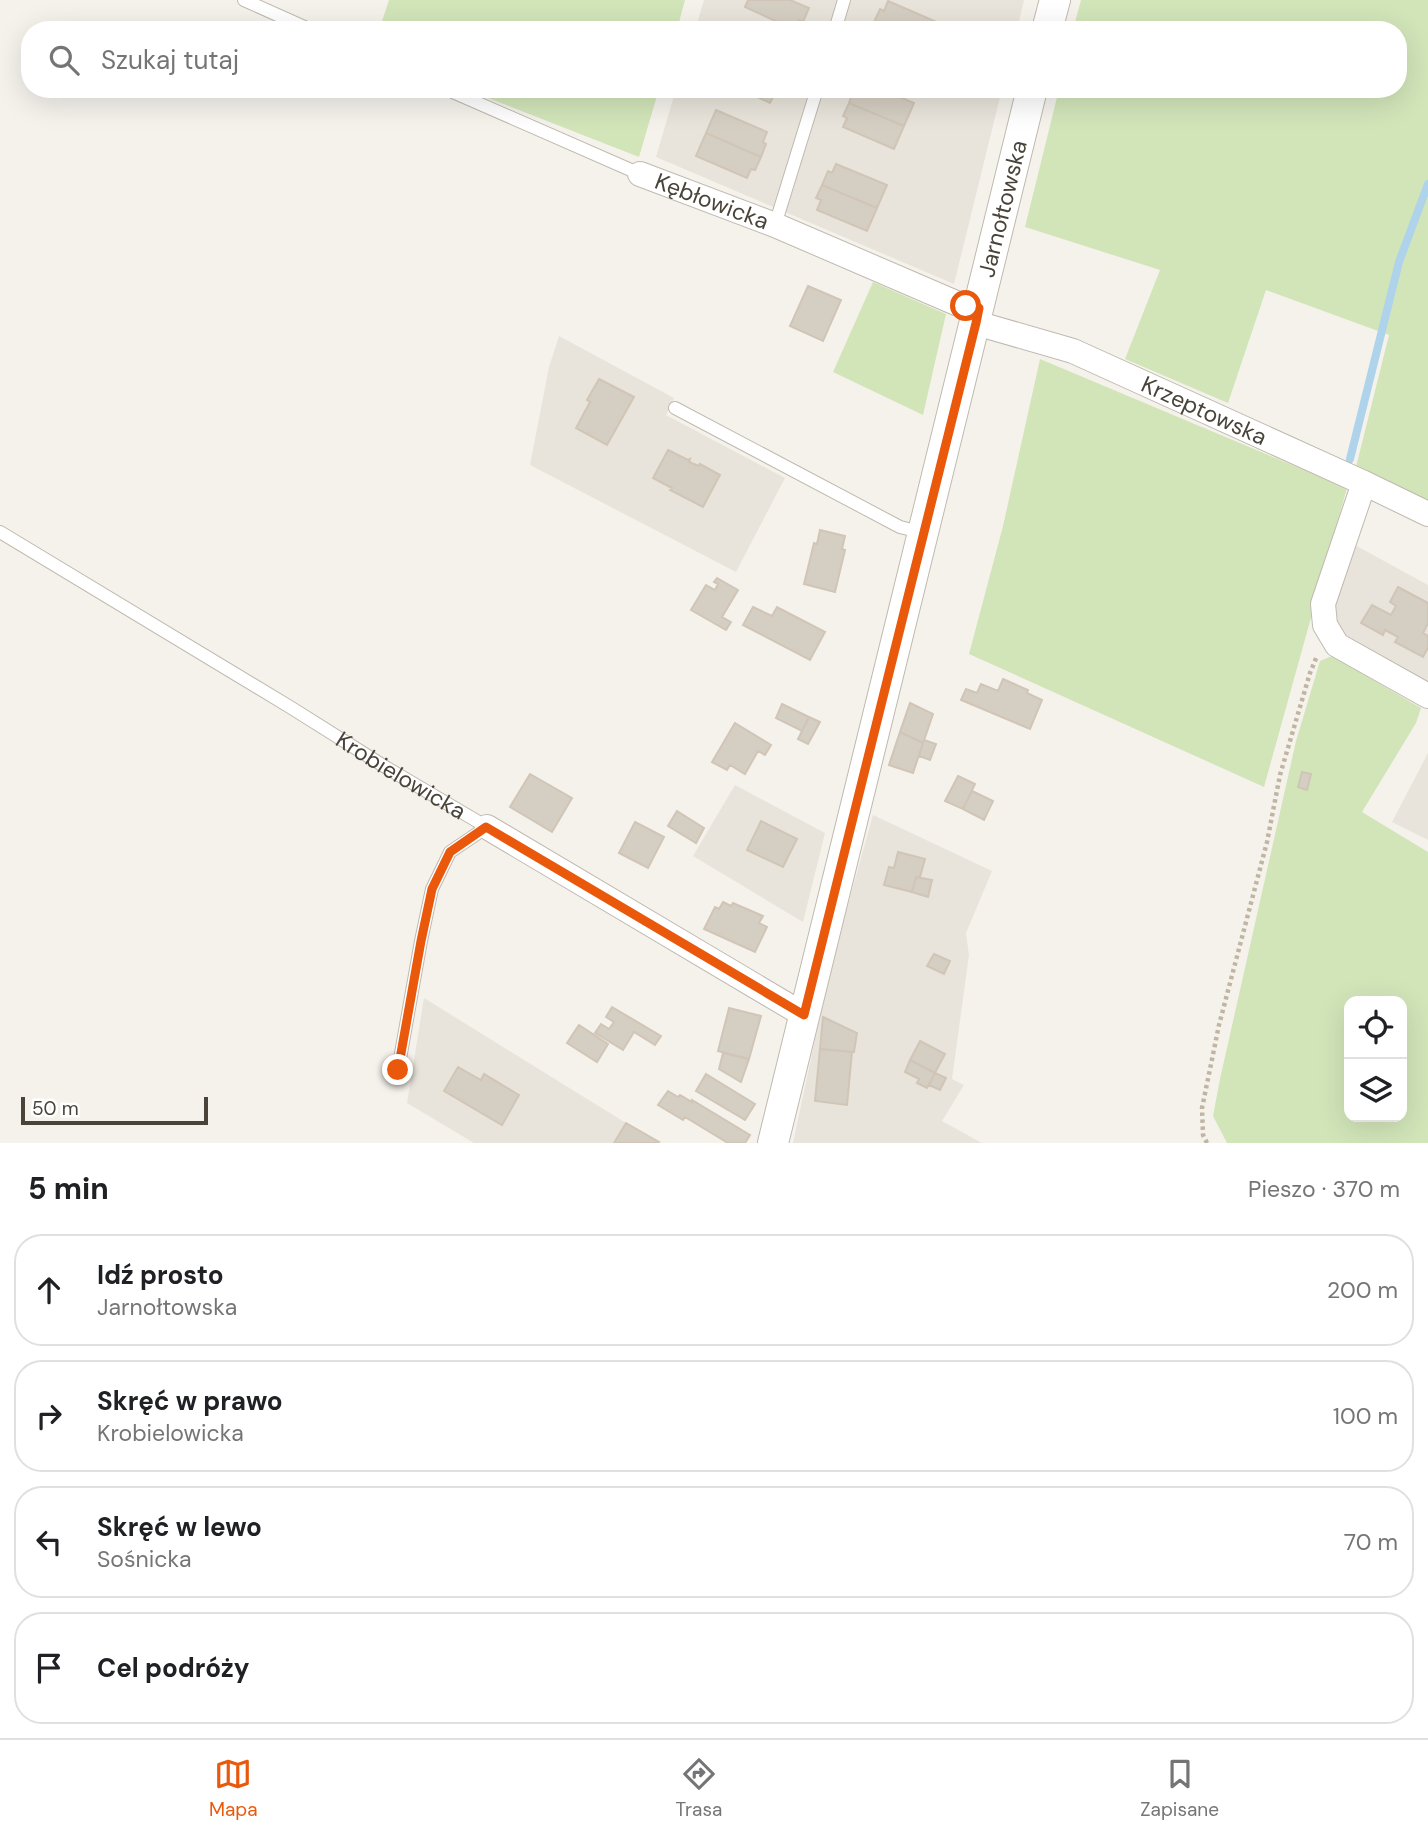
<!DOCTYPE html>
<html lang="pl">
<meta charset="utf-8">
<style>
:root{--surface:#fff;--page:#f6f6f6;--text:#202124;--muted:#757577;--line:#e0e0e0;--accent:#ea580c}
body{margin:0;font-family:"DM Sans",sans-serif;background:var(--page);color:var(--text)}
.controls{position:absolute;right:21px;bottom:21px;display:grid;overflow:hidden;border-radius:14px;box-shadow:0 7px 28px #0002}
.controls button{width:63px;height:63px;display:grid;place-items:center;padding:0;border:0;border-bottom:2px solid var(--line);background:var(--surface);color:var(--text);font:35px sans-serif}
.scale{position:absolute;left:21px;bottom:18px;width:187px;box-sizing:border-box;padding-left:7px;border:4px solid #49433a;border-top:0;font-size:19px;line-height:24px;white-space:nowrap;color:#49433a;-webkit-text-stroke:5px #fff;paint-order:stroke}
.stop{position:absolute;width:21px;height:21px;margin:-16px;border:5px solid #ea580c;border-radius:50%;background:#fff}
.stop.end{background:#ea580c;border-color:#fff;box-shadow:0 2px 7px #0008}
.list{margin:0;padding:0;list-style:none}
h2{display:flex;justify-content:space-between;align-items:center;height:91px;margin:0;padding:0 28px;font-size:30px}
h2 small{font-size:23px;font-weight:400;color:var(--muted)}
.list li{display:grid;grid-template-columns:46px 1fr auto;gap:21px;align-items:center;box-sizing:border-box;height:112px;margin:0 14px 14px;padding:0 14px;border:2px solid var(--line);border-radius:28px}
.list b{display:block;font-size:26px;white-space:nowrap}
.list p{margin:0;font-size:23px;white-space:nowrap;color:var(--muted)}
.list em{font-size:23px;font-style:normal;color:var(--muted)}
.icon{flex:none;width:38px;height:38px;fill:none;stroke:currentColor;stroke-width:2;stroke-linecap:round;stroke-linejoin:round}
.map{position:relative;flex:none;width:1428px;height:1143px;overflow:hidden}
.search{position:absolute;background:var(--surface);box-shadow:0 7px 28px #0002;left:21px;right:21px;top:21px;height:77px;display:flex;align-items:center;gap:18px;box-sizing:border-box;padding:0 24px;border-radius:28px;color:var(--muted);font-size:26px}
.sheet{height:595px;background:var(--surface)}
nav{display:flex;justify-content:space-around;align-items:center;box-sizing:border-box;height:98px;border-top:2px solid var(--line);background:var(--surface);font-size:19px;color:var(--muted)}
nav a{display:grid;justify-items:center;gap:4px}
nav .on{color:var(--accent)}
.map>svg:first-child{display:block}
.residential{fill:#e8e4db}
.green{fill:#d2e5b9;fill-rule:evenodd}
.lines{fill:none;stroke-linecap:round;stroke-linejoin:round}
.stream{stroke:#afd3eb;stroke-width:8}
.building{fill:#d5cec2;stroke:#d0c5b6;stroke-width:2}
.service-casing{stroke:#c0b9af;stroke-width:14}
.minor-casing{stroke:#c0b9af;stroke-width:26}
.tertiary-casing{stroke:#c0b9af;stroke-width:32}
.path{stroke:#c0b5a2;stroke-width:4.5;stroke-dasharray:3.5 3.5;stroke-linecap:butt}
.service{stroke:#fff;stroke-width:12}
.minor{stroke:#fff;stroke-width:24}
.tertiary{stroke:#fff;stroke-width:30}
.route{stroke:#ea580c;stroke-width:9}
.labels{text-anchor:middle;stroke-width:5;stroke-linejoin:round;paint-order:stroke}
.street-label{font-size:23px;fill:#49433a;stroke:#fff}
</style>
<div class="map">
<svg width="1428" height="1143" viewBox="0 0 1428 1143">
<rect width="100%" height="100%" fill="#f5f2ec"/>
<path class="residential" d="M704,0H1024L1017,30H695Z
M676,89H1002L954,284L656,157Z
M559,336L674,398L666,415L785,478L736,572L530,465L549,367Z
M1355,545L1428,585V685L1341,635L1332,610Z
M1428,753V840L1392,822Z
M735,785L825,833L803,922L693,856Z
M873,815L992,871L966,933L969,955L952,1079L964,1085L942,1121L982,1143H793L830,969Z
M424,998L626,1123L659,1142L658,1143H474L407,1103Z"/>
<path class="green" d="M389,0H685L677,30H379Z
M1081,0H1428V504L1356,467L1389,335L1266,290L1228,403L1125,359L1160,270L1025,227L1059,89H1398V30H1073Z
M465,89H659L639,157Z
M873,282L946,314L923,415L833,372Z
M1040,359L1347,488L1264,787L969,654L1003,526Z
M1332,656L1421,708L1416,723L1362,812L1428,852V1143H1227L1213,1116L1220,1079L1296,741L1320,661ZM1349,1001H1402V1117H1349Z"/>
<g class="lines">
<path class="stream" d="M1350,459L1399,262L1428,184"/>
</g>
<path class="building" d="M748,0H790L809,8L803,22L799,20L795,30L745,7Z
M888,1L939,23L936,30H891L874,22L880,9L884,11Z
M740,89H781L779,95L775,93L770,103Z
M854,89L859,91V89H881L914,103L904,126L849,103Z
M849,103L904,126L894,149L843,127L847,118L843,116Z
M716,110L767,132L763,142L766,144L761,157L706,133Z
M706,133L761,157L755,170L751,169L747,178L696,156Z
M836,164L887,185L877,208L822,185L828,171L832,173Z
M822,185L877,208L867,231L817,210L821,200L816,198Z
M808,286L841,300L823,341L790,326Z
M599,379L634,397L607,445L576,428L590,402L587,400Z
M668,450L688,460L690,459L689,462L699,466L700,464L720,475L703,507L670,490L672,488L653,478Z
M820,530L845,536L842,549L845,550L835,592L804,584L814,543L817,544Z
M717,578L738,590L722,617L731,622L726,630L691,610L706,585L715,590L718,584L714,582Z
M1398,587L1428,603V623L1423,633L1428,636V648L1423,657L1395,642L1398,637L1385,630L1383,635L1361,623L1372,605L1391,615L1396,606L1390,602Z
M753,607L772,616L777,607L825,632L810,660L743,625Z
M1003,679L1028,690L1027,693L1042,700L1030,729L961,700L966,689L977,693L981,684L998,691Z
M910,703L933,714L923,743L900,732Z
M782,704L809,717L802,731L776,718Z
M809,717L820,722L808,744L798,739Z
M735,723L771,745L765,755L758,751L745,774L730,765L727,770L712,762Z
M900,732L923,743L913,773L889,765Z
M924,740L936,744L930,760L919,756Z
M1302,772L1311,774L1307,790L1298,787Z
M530,774L572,798L552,832L510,807Z
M958,776L975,784L963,809L945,801Z
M972,791L993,801L984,820L963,809Z
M677,811L704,828L696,843L668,826Z
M761,821L797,839L783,867L747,850Z
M635,822L664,837L648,868L619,853Z
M898,852L925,859L920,877H916L912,892L884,885L889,867L894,868Z
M916,877L932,880L928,897L912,892Z
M723,902L731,906L733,903L763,916L759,923L767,927L755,952L704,929L715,907L719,909Z
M934,954L950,961L944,974L927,966Z
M612,1007L661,1036L655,1045L634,1032L623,1050L595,1033L601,1024L609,1029L614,1022L606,1017Z
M729,1008L761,1016L749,1059L718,1051Z
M823,1017L857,1033L854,1052L820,1049Z
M579,1025L608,1044L597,1062L567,1043Z
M920,1041L945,1054L935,1073L910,1060Z
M820,1049L852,1052L847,1105L815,1101Z
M723,1053L749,1059L741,1082L719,1069Z
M910,1060L935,1073L927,1088L917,1083L919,1079L905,1072Z
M458,1067L481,1080L484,1074L519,1095L502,1125L444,1091Z
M935,1073L946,1078L940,1090L929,1085Z
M706,1074L755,1104L745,1120L696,1091Z
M668,1091L678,1097L680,1095L692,1102V1100L750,1135L745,1143H728L685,1117L683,1120L658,1105Z
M626,1123L659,1142L658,1143H614Z"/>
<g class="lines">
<g class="service-casing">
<g id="service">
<path d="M244,0L311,30"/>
<path d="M835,30L844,0"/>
<path d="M446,89L640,174"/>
<path d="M775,225L817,89"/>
<path d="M675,408L900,527L924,533"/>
<path id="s1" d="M0,532L290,707L387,768L487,827L450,852L432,889L421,941L398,1070"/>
</g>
</g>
<g class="minor-casing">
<g id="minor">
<path id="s2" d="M640,174L775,225L956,303L979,308"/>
<path id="s3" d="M976,323L1073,351L1364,483L1428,514"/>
<path d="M1364,483L1323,604L1325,625L1337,645L1428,696"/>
<path d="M487,827L804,1015"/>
</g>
</g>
<g class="tertiary-casing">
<g id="tertiary">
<path d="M1047,30L1055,0"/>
<path id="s4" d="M773,1143L1032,89"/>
</g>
</g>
<path class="path" d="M1207,1143L1203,1135L1202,1108L1219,1025L1267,842L1280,775L1310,673L1317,656"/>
<use href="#service" class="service"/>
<use href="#minor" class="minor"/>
<use href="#tertiary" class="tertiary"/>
</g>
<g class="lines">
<path class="route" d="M398,1070L421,941L432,889L450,852L486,827L804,1015L976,323L979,308L966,306"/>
</g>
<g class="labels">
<g class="street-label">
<text dy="8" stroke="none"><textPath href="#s2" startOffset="77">Kębłowicka</textPath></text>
<text dy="8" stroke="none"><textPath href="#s4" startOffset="962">Jarnołtowska</textPath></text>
<text dy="8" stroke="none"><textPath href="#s3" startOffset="245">Krzeptowska</textPath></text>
<text dy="8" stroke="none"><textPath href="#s1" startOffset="469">Krobielowicka</textPath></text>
</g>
</g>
</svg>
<div class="controls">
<button><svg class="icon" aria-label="locate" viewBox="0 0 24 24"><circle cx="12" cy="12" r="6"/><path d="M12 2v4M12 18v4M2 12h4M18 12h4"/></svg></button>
<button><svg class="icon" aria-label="layers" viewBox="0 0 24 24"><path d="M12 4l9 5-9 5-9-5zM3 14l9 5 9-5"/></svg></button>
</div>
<div class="scale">50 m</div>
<div class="stop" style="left:966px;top:306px"></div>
<div class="stop end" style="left:398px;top:1070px"></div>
<div class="search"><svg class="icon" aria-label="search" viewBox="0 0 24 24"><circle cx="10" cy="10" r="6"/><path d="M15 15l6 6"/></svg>Szukaj tutaj</div>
</div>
<section class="sheet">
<h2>5 min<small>Pieszo · 370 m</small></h2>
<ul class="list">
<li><svg class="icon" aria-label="ahead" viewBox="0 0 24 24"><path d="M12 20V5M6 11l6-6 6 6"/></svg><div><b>Idź prosto</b><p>Jarnołtowska</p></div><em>200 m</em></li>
<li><svg class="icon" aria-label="right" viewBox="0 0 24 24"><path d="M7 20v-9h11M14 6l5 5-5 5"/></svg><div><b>Skręć w prawo</b><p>Krobielowicka</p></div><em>100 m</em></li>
<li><svg class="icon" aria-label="left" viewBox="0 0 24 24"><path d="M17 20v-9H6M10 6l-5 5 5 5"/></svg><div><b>Skręć w lewo</b><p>Sośnicka</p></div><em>70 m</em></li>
<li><svg class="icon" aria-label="arrive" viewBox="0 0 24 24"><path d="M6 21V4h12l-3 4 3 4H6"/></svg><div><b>Cel podróży</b></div></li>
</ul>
</section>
<nav>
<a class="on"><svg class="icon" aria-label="map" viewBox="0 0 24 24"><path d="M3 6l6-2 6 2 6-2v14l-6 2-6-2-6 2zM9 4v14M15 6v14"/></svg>Mapa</a>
<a><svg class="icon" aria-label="directions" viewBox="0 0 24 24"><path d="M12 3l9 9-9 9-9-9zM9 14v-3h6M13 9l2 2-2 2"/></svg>Trasa</a>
<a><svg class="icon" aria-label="saved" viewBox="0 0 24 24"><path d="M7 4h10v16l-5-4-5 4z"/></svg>Zapisane</a>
</nav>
